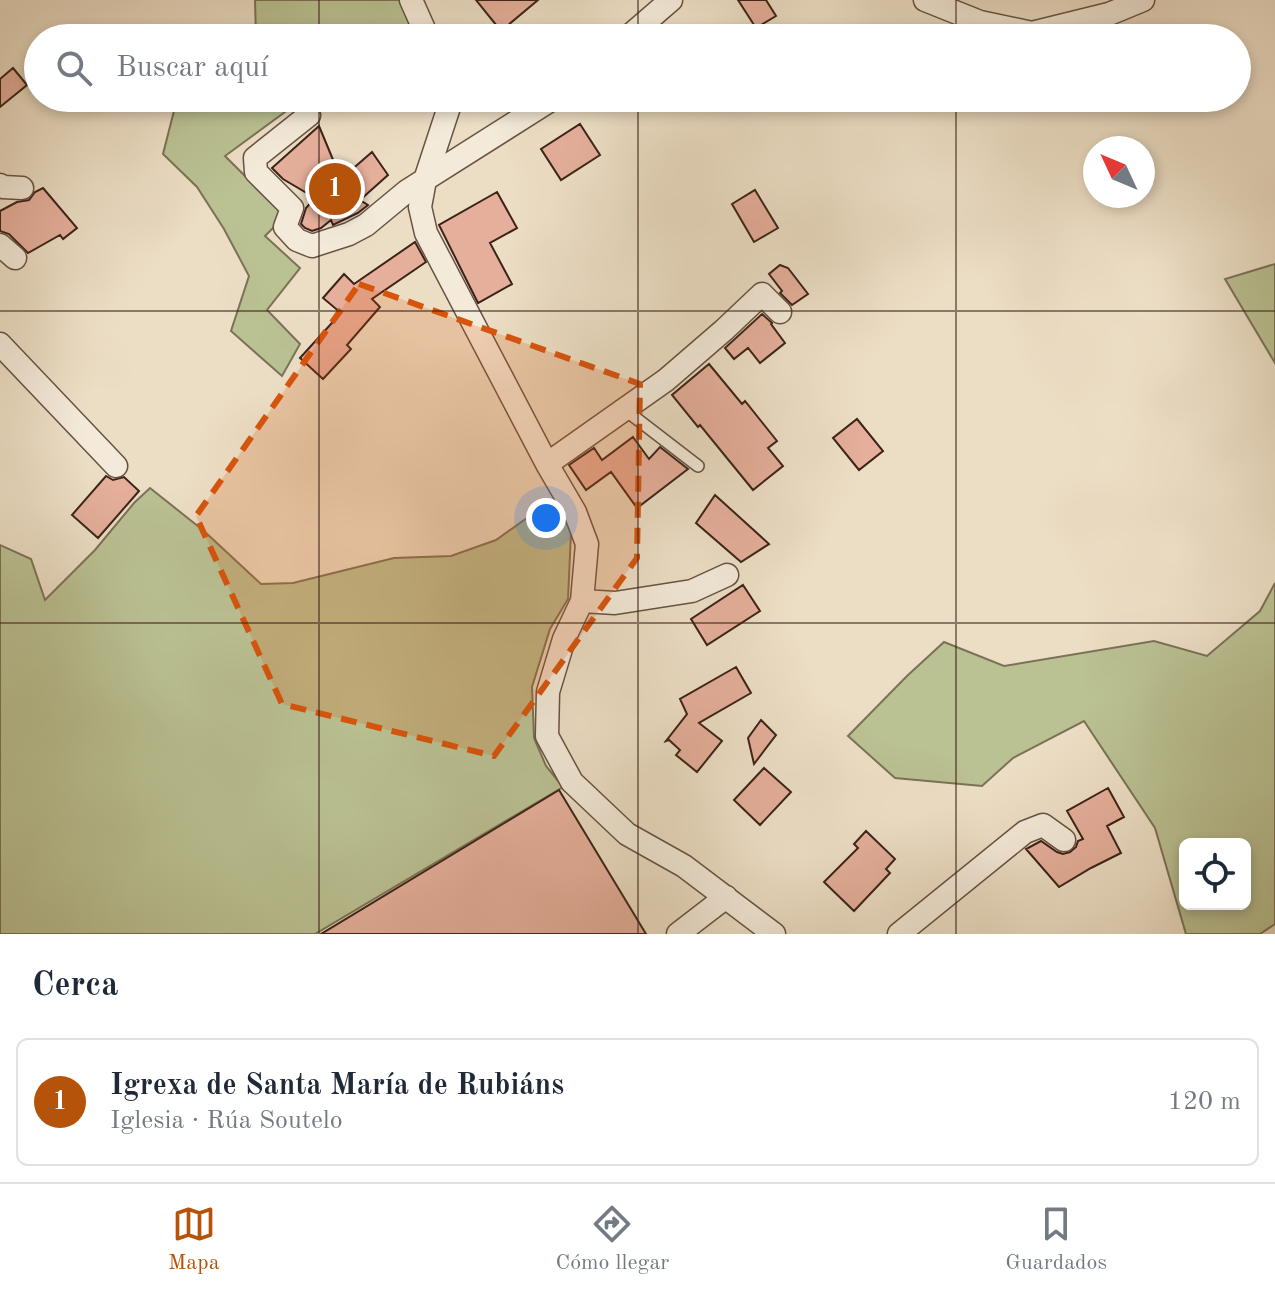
<!DOCTYPE html>
<html lang="es">
<meta charset="utf-8">
<style>
:root{--surface:#fff;--page:#f2f2f3;--text:#1f2937;--muted:#747a83;--line:#e0e1e3;--accent:#b45309}
body{margin:0;font-family:"Old Standard TT",serif;background:var(--page);color:var(--text)}
.controls{position:absolute;right:24px;bottom:24px;display:grid;overflow:hidden;border-radius:12px;box-shadow:0 4px 12px #0003}
.controls button{width:72px;height:72px;display:grid;place-items:center;padding:0;border:0;border-bottom:2px solid var(--line);background:var(--surface);color:var(--text);font:40px sans-serif}
.compass{position:absolute;left:1083px;top:136px;width:72px;height:72px;border-radius:50%;background:var(--surface);box-shadow:0 4px 12px #0003;rotate:314deg}
.you{position:absolute;left:546px;top:518px;width:28px;height:28px;margin:-20px;border:6px solid #fff;border-radius:50%;background:#1a73e8;box-shadow:0 0 0 12px #1a73e833}
.badge{display:grid;place-items:center;width:52px;height:52px;border-radius:50%;background:var(--accent);color:#fff;font-size:26px;font-weight:700}
.pin{position:absolute;translate:-50% -50%;border:4px solid #fff;box-shadow:0 2px 8px #0006}
.list{margin:0;padding:0;list-style:none}
h2{display:flex;justify-content:space-between;align-items:center;height:104px;margin:0;padding:0 32px;font-size:34px}
h2 small{font-size:26px;font-weight:400;color:var(--muted)}
.list li{display:grid;grid-template-columns:52px 1fr auto;gap:24px;align-items:center;box-sizing:border-box;height:128px;margin:0 16px 16px;padding:0 16px;border:2px solid var(--line);border-radius:12px}
.list b{display:block;font-size:30px;white-space:nowrap}
.list p{margin:0;font-size:26px;white-space:nowrap;color:var(--muted)}
.list em{font-size:26px;font-style:normal;color:var(--muted)}
.icon{flex:none;width:44px;height:44px;fill:none;stroke:currentColor;stroke-width:2;stroke-linecap:round;stroke-linejoin:round}
.map{position:relative;flex:none;width:1275px;height:934px;overflow:hidden}
.search{position:absolute;background:var(--surface);box-shadow:0 4px 12px #0003;left:24px;right:24px;top:24px;height:88px;display:flex;align-items:center;gap:20px;box-sizing:border-box;padding:0 28px;border-radius:44px;color:var(--muted);font-size:30px}
.sheet{height:248px;background:var(--surface)}
nav{display:flex;justify-content:space-around;align-items:center;box-sizing:border-box;height:112px;border-top:2px solid var(--line);background:var(--surface);font-size:22px;color:var(--muted)}
nav a{display:grid;justify-items:center;gap:4px}
nav .on{color:var(--accent)}
.map>svg:first-child{display:block}
.green{fill:#bac193;stroke:#7b7256;stroke-width:2;fill-rule:evenodd}
.building{fill:#e5af9b;stroke:#3c2318;stroke-width:2}
.lines{fill:none;stroke-linecap:round;stroke-linejoin:round}
.lane-casing{stroke:#685243;stroke-width:14}
.street-casing{stroke:#685243;stroke-width:25}
.lane{stroke:#f3ead9;stroke-width:11}
.street{stroke:#f3ead9;stroke-width:22}
.marked{fill:#d7540d;fill-opacity:0.2;stroke:#d7540d;stroke-width:6;stroke-dasharray:16 10;stroke-linejoin:round}
.grid{fill:none;stroke:#3c2318;stroke-width:2;stroke-opacity:0.55}
</style>
<div class="map">
<svg width="1275" height="934" viewBox="0 0 1275 934">
<rect width="100%" height="100%" fill="#ecdec5"/>
<filter id="stains"><feTurbulence type="fractalNoise" baseFrequency=".0025" numOctaves="4"/><feColorMatrix values="0 0 0 0 .2 0 0 0 0 .09 0 0 0 0 .02 0 0 0 .5 -.17"/></filter>
<radialGradient id="worn" r=".72"><stop offset=".6" stop-color="#630" stop-opacity="0"/><stop offset="1" stop-color="#630" stop-opacity=".3"/></radialGradient>
<path class="green" d="M255,0H404L422,38H256Z
M190,98H304L225,156L285,216L265,236L300,268L267,310L300,344L282,376L231,331L249,276L224,229L197,187L163,154L175,107Z
M1275,264V363L1225,279Z
M150,488L204,531L261,584L293,583L394,558L451,556L496,540L534,513H565L571,533L568,599L550,629L532,687L534,738L546,766L563,787L315,934H0V545L31,559L45,600L95,550L134,503Z
M1275,583V924L1260,934H1186L1155,828L1084,721L1013,758L982,786L895,778L848,736L907,676L944,642L1004,666L1154,641L1207,656L1260,611ZM1185,844H1245V904H1185Z"/>
<path class="building" d="M476,0H538L501,31Z
M738,0H766L776,16L756,28Z
M13,68L27,85L0,107V79Z
M580,124L600,155L561,180L541,149Z
M319,126L341,179L372,152L388,175L360,200L368,205L358,213L333,225L331,220L321,228L312,231L305,228L301,224L306,208L315,198L283,179L272,168Z
M43,188L77,228L63,239L60,235L28,253L9,234L0,231V211L17,202L29,200L35,192Z
M755,190L778,228L754,242L732,204Z
M497,192L517,228L490,243L512,284L478,303L439,225Z
M415,242L426,262L372,299L380,307L347,345L351,349L323,379L300,358L341,313L323,298L344,274L354,284Z
M780,265L788,268L808,294L792,305L780,293L782,291L769,274Z
M762,314L772,323L771,324L785,343L760,363L748,348L734,359L725,348Z
M709,364L742,404L745,401L777,441L768,448L783,466L753,490L700,425L698,427L672,395Z
M857,419L883,451L859,470L833,438Z
M633,437L649,459L660,447L688,469L637,508L611,472L586,490L569,465L594,448L602,460Z
M106,476L113,480L124,477L139,491L98,538L72,515Z
M715,495L769,544L741,562L696,523Z
M743,585L760,611L707,645L691,619Z
M736,667L751,693L699,723L722,741L697,772L676,755L680,750L669,740L666,741L687,714L680,699Z
M761,720L776,735L754,764L748,738Z
M764,768L791,792L760,825L734,800Z
M1108,788L1124,817L1107,826L1121,853L1091,868L1059,887L1026,849L1041,841L1057,852L1063,854L1070,852L1076,847L1078,841L1083,839L1067,811Z
M559,790L646,934H321Z
M866,831L895,859L886,869L890,873L854,911L824,882L858,848L854,844Z"/>
<g class="lines">
<g class="lane-casing">
<path id="lane" d="M624,409L698,466"/>
</g>
<g class="street-casing">
<path id="street" d="M411,0L428,38
M925,0L980,22L1032,33L1109,14L1143,0
M627,38L671,0
M448,98L449,107L425,180L420,207L426,233L547,464L575,512L587,544L582,601L564,639L548,692L547,736L572,782L627,834L684,866L774,934
M309,115L255,158L256,172L292,208L285,227L297,240L312,246L349,234L366,225L407,191L554,98
M0,185L3,187L22,188
M0,245L15,258
M0,344L116,466
M547,464L666,380L724,330L762,294L780,312
M582,601L615,603L692,591L727,575
M678,934L726,897
M899,934L1025,832L1043,825L1064,840"/>
</g>
<use href="#lane" class="lane"/>
<use href="#street" class="street"/>
</g>
<path class="marked" d="M359,284L640,384L637,558L494,756L282,704L196,516Z"/>
<path class="grid" d="M319,0V38M638,0V38M956,0V38M319,98V934M638,98V934M956,98V934M0,311H1275M0,623H1275"/>
<rect width="100%" height="100%" filter="url(#stains)"/>
<rect width="100%" height="100%" fill="url(#worn)"/>
</svg>
<div class="controls">
<button><svg class="icon" aria-label="locate" viewBox="0 0 24 24"><circle cx="12" cy="12" r="6"/><path d="M12 2v4M12 18v4M2 12h4M18 12h4"/></svg></button>
</div>
<svg class="compass" viewBox="-18 -18 36 36"><path d="M0-13l5 13h-10z" fill="#e53935"/><path d="M0 13l5-13h-10z" fill="#747a83"/></svg>
<div class="you"></div>
<div class="pin badge" style="left:335px;top:189px">1</div>
<div class="search"><svg class="icon" aria-label="search" viewBox="0 0 24 24"><circle cx="10" cy="10" r="6"/><path d="M15 15l6 6"/></svg>Buscar aquí</div>
</div>
<section class="sheet">
<h2>Cerca<small></small></h2>
<ul class="list">
<li><span class="badge">1</span><div><b>Igrexa de Santa María de Rubiáns</b><p>Iglesia · Rúa Soutelo</p></div><em>120 m</em></li>
</ul>
</section>
<nav>
<a class="on"><svg class="icon" aria-label="map" viewBox="0 0 24 24"><path d="M3 6l6-2 6 2 6-2v14l-6 2-6-2-6 2zM9 4v14M15 6v14"/></svg>Mapa</a>
<a><svg class="icon" aria-label="directions" viewBox="0 0 24 24"><path d="M12 3l9 9-9 9-9-9zM9 14v-3h6M13 9l2 2-2 2"/></svg>Cómo llegar</a>
<a><svg class="icon" aria-label="saved" viewBox="0 0 24 24"><path d="M7 4h10v16l-5-4-5 4z"/></svg>Guardados</a>
</nav>
